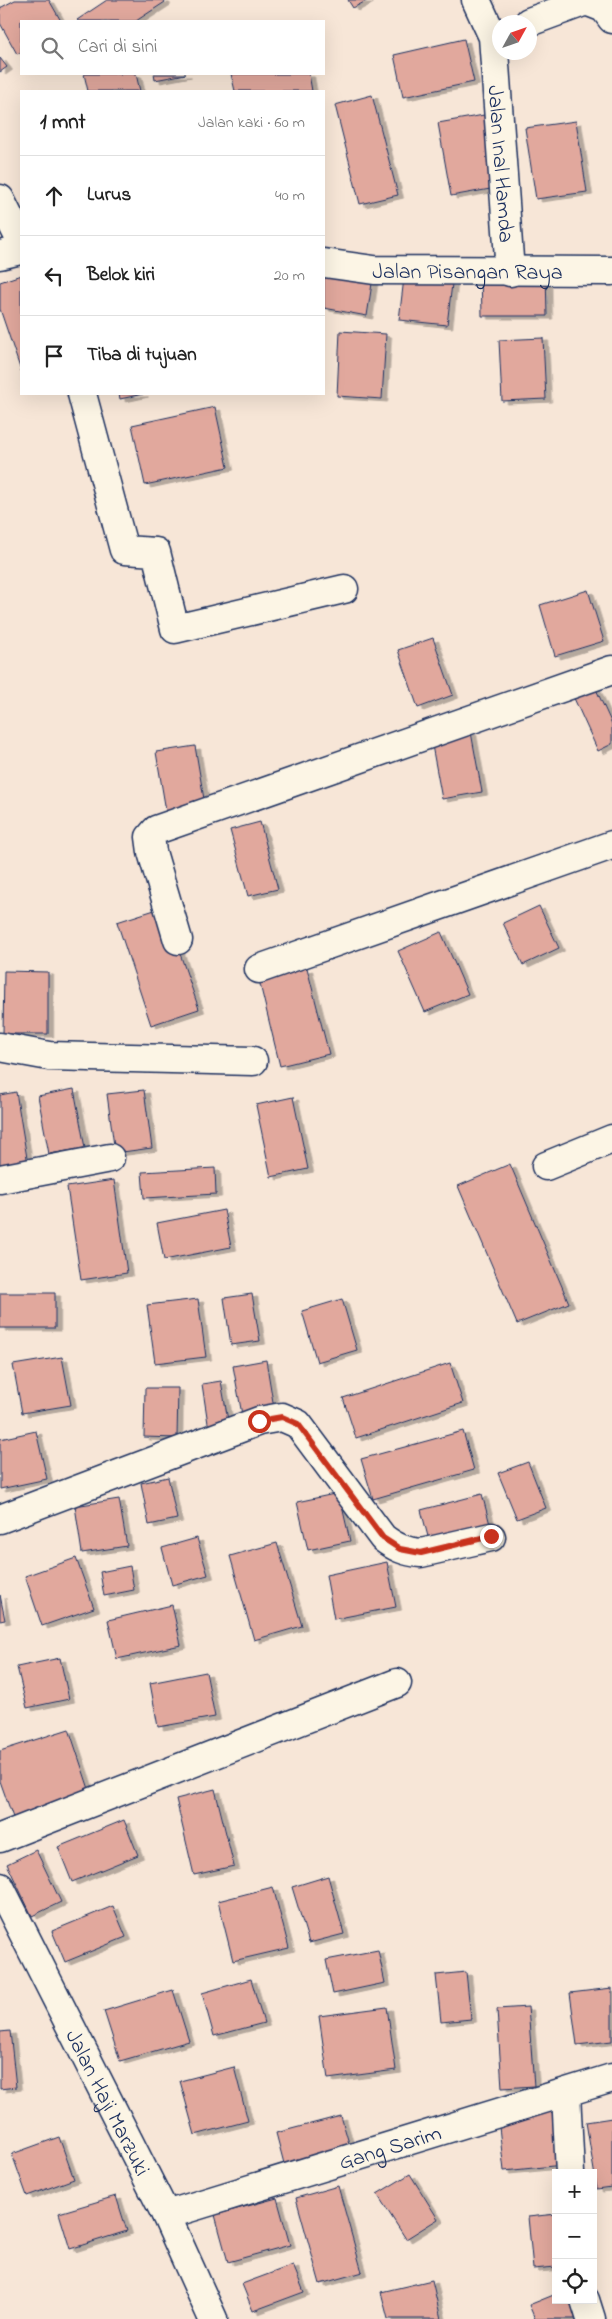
<!DOCTYPE html>
<html lang="id">
<meta charset="utf-8">
<style>
:root{--surface:#fff;--page:#f6f6f6;--text:#222;--muted:#767676;--line:#e0e0e0}
body{margin:0;font-family:"Indie Flower",sans-serif;background:var(--page);color:var(--text)}
.controls{position:absolute;right:15px;bottom:15px;display:grid;overflow:hidden;border-radius:0px;box-shadow:0 5px 20px #0002}
.controls button{width:45px;height:45px;display:grid;place-items:center;padding:0;border:0;border-bottom:1px solid var(--line);background:var(--surface);color:var(--text);font:25px sans-serif}
.compass{position:absolute;left:492px;top:15px;width:45px;height:45px;border-radius:50%;background:var(--surface);box-shadow:0 5px 20px #0002;rotate:50deg}
.stop{position:absolute;width:15px;height:15px;margin:-11px;border:4px solid #c8321e;border-radius:50%;background:#fff}
.stop.end{background:#c8321e;border-color:#fff;box-shadow:0 1px 5px #0008}
.list{margin:0;padding:0;list-style:none}
h2{display:flex;justify-content:space-between;align-items:center;height:65px;margin:0;padding:0 20px;font-size:21px}
h2 small{font-size:16px;font-weight:400;color:var(--muted)}
.list li{display:grid;grid-template-columns:32px 1fr auto;gap:15px;align-items:center;box-sizing:border-box;height:80px;padding:0 20px;border-top:1px solid var(--line)}
.list b{display:block;font-size:19px;white-space:nowrap}
.list em{font-size:16px;font-style:normal;color:var(--muted)}
.icon{flex:none;width:28px;height:28px;fill:none;stroke:currentColor;stroke-width:2;stroke-linecap:round;stroke-linejoin:round}
.map{position:relative;flex:none;width:612px;height:2319px;overflow:hidden}
.search{position:absolute;background:var(--surface);box-shadow:0 5px 20px #0002;left:20px;top:20px;width:305px;height:55px;display:flex;align-items:center;gap:12px;box-sizing:border-box;padding:0 18px;border-radius:0px;color:var(--muted);font-size:19px}
.panel{position:absolute;background:var(--surface);box-shadow:0 5px 20px #0002;left:20px;top:90px;width:305px;height:305px;border-radius:0px}
.map>svg:first-child{display:block}
.building{fill:#e1a89d;stroke:#1b2f5e;filter:url(#shadow)}
.lines{fill:none;stroke-linecap:round;stroke-linejoin:round}
.minor-casing{stroke:#1b2f5e;stroke-width:31}
.minor{stroke:#fcf5e5;stroke-width:28}
.route{stroke:#c8321e;stroke-width:6}
.labels{text-anchor:middle;stroke-width:5;stroke-linejoin:round;paint-order:stroke}
.street-label{font-size:22px;fill:#1b2f5e;stroke:#fcf5e5}
</style>
<div class="map">
<svg width="612" height="2319" viewBox="0 0 612 2319">
<defs>
<filter id="shadow"><feDropShadow dx="5.5" dy="3" stdDeviation="0" flood-color="#0004"/></filter>
</defs>
<rect width="100%" height="100%" fill="#f7e6d7"/>
<filter id="ink" filterUnits="userSpaceOnUse"><feTurbulence type="fractalNoise" baseFrequency=".02" numOctaves="2"/><feDisplacementMap in="SourceGraphic" scale="10" xChannelSelector="R" yChannelSelector="G"/><feConvolveMatrix kernelMatrix="1 2 1 2 8 2 1 2 1" color-interpolation-filters="sRGB"/></filter>
<g filter="url(#ink)">
<path class="building" d="M15,0H49L61,21H21V52L17,54L0,23V8Z
M107,0H164L165,2L136,21H78L77,20Z
M348,0H368L353,8Z
M464,39L474,82L403,97L394,55Z
M0,58L7,67L0,72Z
M84,74H136L140,91H88Z
M154,74H186L155,80Z
M231,74H309L312,91H235Z
M372,95L398,195L360,204L335,105Z
M484,115L496,188L451,196L438,123Z
M576,121L587,192L536,199L525,128Z
M324,268L373,277L367,316L324,308Z
M481,272H546L547,316H482Z
M21,275V371L0,309V282Z
M404,278L452,284L447,325L399,320Z
M340,331L386,334L382,399L337,396Z
M543,338L546,399L502,401L499,340Z
M119,394H143L120,399Z
M215,407L228,467L145,485L132,425Z
M588,590L604,641L555,656L540,605Z
M433,638L453,695L418,708L398,650Z
M595,687L612,724V744L598,751L573,696Z
M471,732L482,792L442,799L431,740Z
M195,746L205,805L166,811L156,752Z
M260,822L278,889L248,896L230,830Z
M539,906L559,948L523,965L503,923Z
M164,907L199,1009L151,1025L117,922Z
M441,932L468,994L425,1012L398,951Z
M307,968L329,1054L280,1066L259,980Z
M4,971L48,972V1034H3Z
M74,1089L85,1148L49,1154L38,1096Z
M144,1090L152,1148L115,1153L107,1094Z
M16,1092L28,1164L0,1169V1095Z
M293,1097L308,1169L271,1177L256,1105Z
M510,1164L569,1303L517,1324L458,1186Z
M215,1168L216,1194L144,1198L142,1172Z
M114,1180L127,1273L81,1280L67,1187Z
M224,1210L231,1247L164,1260L157,1223Z
M0,1293H55V1328H0Z
M252,1294L260,1341L231,1345L224,1298Z
M198,1299L206,1357L155,1363L147,1305Z
M342,1299L357,1350L317,1362L302,1311Z
M62,1357L71,1405L22,1413L13,1365Z
M266,1360L275,1414L243,1420L233,1366Z
M450,1363L463,1403L356,1438L343,1398Z
M221,1381L229,1426L209,1430L202,1384Z
M145,1388H178L177,1438L144,1437Z
M36,1431L47,1479L0,1489V1439Z
M463,1431L474,1470L373,1499L361,1459Z
M528,1462L546,1508L517,1519L498,1473Z
M168,1477L177,1519L149,1525L141,1483Z
M339,1493L350,1541L308,1550L297,1502Z
M482,1494L492,1532L431,1548L421,1510Z
M119,1499L127,1546L82,1553L75,1506Z
M197,1538L208,1575L172,1585L162,1548Z
M277,1543L302,1626L254,1640L230,1556Z
M76,1558L94,1608L42,1626L25,1576Z
M387,1562L396,1607L334,1619L326,1575Z
M130,1566L134,1590L104,1596L100,1572Z
M0,1595L5,1620L0,1621Z
M172,1605L181,1645L117,1659L108,1620Z
M60,1658L69,1699L27,1708L17,1667Z
M206,1672L215,1717L158,1727L150,1683Z
M69,1729L93,1801L16,1826L0,1781V1751Z
M215,1789L234,1866L194,1875L176,1799Z
M124,1820L138,1855L72,1882L58,1847Z
M36,1850L61,1902L32,1916L7,1864Z
M328,1876L344,1934L309,1943L292,1887Z
M273,1887L289,1948L233,1961L218,1901Z
M113,1906L126,1937L65,1962L52,1931Z
M378,1950L385,1983L333,1994L326,1960Z
M466,1972L471,2019L441,2022L436,1975Z
M251,1979L264,2023L214,2036L202,1993Z
M612,1988V2041L577,2045L570,1993Z
M173,1990L189,2041L120,2061L104,2011Z
M387,2007L396,2070L328,2079L319,2016Z
M528,2007L534,2086L502,2088L497,2009Z
M10,2031L16,2087L0,2089V2032Z
M234,2067L248,2121L195,2135L180,2081Z
M557,2111L563,2165L504,2171L498,2118Z
M341,2116L353,2157L287,2175L276,2133Z
M612,2118V2187L597,2189L586,2122Z
M59,2137L74,2179L27,2196L12,2154Z
M410,2174L438,2219L406,2239L377,2194Z
M338,2186L362,2272L320,2284L296,2198Z
M116,2196L127,2231L70,2249L59,2213Z
M277,2198L290,2245L228,2262L215,2215Z
M556,2214V2267L533,2269L528,2217Z
M293,2265L304,2292L253,2311L242,2284Z
M432,2280L441,2319H388L381,2292Z
M556,2294V2300H570L578,2319H535L529,2305Z"/>
<g class="lines">
<g class="minor-casing">
<g id="minor">
<path id="s1" d="M476,0L493,37L510,272"/>
<path d="M529,22L586,1L604,8L612,19"/>
<path d="M0,199L21,241"/>
<path d="M0,255L21,250"/>
<path id="s2" d="M324,263L374,270L612,271"/>
<path d="M82,394L124,550L156,552L175,629L344,589"/>
<path d="M178,940L152,852L150,837L156,830L612,670"/>
<path d="M259,969L612,845"/>
<path d="M0,1047L49,1056L253,1061"/>
<path d="M546,1166L612,1139"/>
<path d="M0,1179L110,1158"/>
<path d="M0,1519L259,1421L282,1417L298,1424L383,1538C395,1547 405,1552 421,1553L491,1537"/>
<path d="M0,1838L397,1683"/>
<path id="s3" d="M0,1887L166,2215L213,2319"/>
<path d="M566,2093L570,2173"/>
<path id="s4" d="M166,2215L612,2078"/>
<path d="M585,2300L591,2319"/>
</g>
</g>
<use href="#minor" class="minor"/>
</g>
</g>
<g class="lines" filter="url(#ink)">
<path class="route" d="M259,1421L282,1417L298,1424L383,1538L400,1549L421,1553L491,1536"/>
</g>
<g class="labels">
<g class="street-label">
<text dy="8" stroke="none"><textPath href="#s1" startOffset="168">Jalan Inal Hamda</textPath></text>
<text dy="8" stroke="none"><textPath href="#s2" startOffset="144">Jalan Pisangan Raya</textPath></text>
<text dy="8" stroke="none"><textPath href="#s3" startOffset="241">Jalan Haji Marzuki</textPath></text>
<text dy="8" stroke="none"><textPath href="#s4" startOffset="234">Gang Sarim</textPath></text>
</g>
</g>
</svg>
<div class="controls">
<button>+</button>
<button>−</button>
<button><svg class="icon" aria-label="locate" viewBox="0 0 24 24"><circle cx="12" cy="12" r="6"/><path d="M12 2v4M12 18v4M2 12h4M18 12h4"/></svg></button>
</div>
<svg class="compass" viewBox="-18 -18 36 36"><path d="M0-13l5 13h-10z" fill="#e53935"/><path d="M0 13l5-13h-10z" fill="#767676"/></svg>
<div class="stop" style="left:259px;top:1421px"></div>
<div class="stop end" style="left:491px;top:1536px"></div>
<div class="search"><svg class="icon" aria-label="search" viewBox="0 0 24 24"><circle cx="10" cy="10" r="6"/><path d="M15 15l6 6"/></svg>Cari di sini</div>
<section class="panel">
<h2>1 mnt<small>Jalan kaki · 60 m</small></h2>
<ul class="list">
<li><svg class="icon" aria-label="ahead" viewBox="0 0 24 24"><path d="M12 20V5M6 11l6-6 6 6"/></svg><div><b>Lurus</b></div><em>40 m</em></li>
<li><svg class="icon" aria-label="left" viewBox="0 0 24 24"><path d="M17 20v-9H6M10 6l-5 5 5 5"/></svg><div><b>Belok kiri</b></div><em>20 m</em></li>
<li><svg class="icon" aria-label="arrive" viewBox="0 0 24 24"><path d="M6 21V4h12l-3 4 3 4H6"/></svg><div><b>Tiba di tujuan</b></div></li>
</ul>
</section>
</div>
